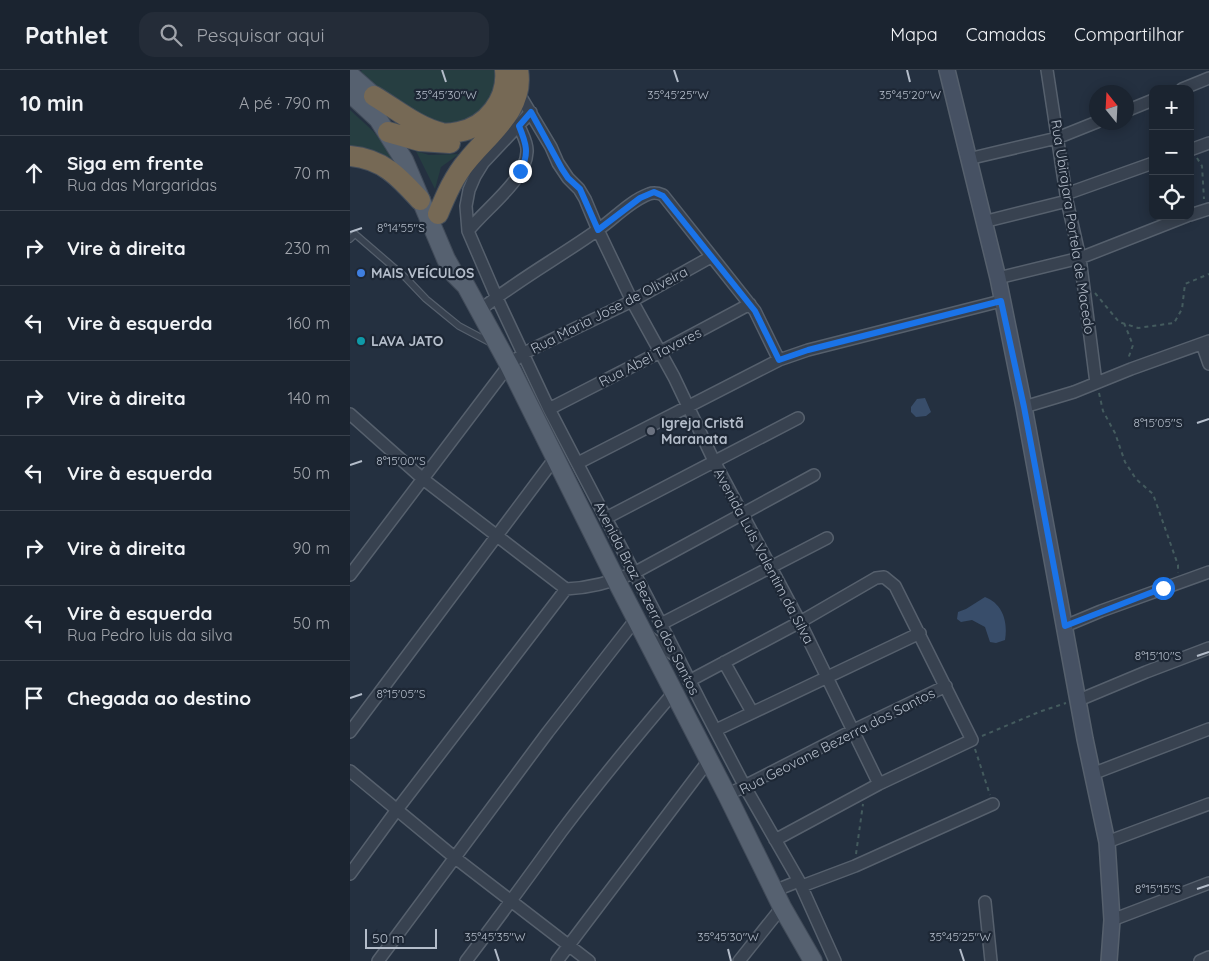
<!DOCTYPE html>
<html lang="pt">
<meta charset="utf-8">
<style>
:root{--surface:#1b2430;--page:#242c38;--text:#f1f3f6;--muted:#a0a4ab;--line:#39414c}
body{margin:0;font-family:Quicksand,sans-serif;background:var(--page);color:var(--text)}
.controls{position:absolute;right:15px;top:15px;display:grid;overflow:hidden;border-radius:10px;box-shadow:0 2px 12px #0003}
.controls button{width:45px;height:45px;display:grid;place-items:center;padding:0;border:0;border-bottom:1px solid var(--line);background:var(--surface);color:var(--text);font:25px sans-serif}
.compass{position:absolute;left:739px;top:15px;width:45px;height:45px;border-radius:50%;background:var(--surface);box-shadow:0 2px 12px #0003;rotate:342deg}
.scale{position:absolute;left:15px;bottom:12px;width:72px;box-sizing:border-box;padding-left:5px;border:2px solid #b4bdca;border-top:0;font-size:14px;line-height:18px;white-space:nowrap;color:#b4bdca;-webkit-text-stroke:4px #1d2735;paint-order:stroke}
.stop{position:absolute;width:15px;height:15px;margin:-11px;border:4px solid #1a73e8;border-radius:50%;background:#fff}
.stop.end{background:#1a73e8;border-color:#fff;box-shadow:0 1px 5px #0008}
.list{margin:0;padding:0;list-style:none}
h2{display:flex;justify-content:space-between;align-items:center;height:65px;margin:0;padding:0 20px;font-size:21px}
h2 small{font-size:16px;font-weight:400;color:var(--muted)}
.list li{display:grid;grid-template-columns:32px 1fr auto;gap:15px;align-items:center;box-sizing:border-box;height:75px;padding:0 20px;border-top:1px solid var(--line)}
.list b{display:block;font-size:19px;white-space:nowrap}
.list p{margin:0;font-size:16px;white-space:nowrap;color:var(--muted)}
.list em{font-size:16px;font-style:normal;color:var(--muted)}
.icon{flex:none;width:28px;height:28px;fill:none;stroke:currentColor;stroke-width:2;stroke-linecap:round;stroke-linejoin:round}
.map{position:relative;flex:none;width:859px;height:891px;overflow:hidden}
header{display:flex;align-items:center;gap:30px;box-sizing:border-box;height:70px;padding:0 25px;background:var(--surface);border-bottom:1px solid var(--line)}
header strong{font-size:24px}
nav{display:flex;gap:28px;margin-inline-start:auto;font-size:18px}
.search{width:350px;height:45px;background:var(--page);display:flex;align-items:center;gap:12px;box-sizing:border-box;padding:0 18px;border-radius:15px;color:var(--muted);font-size:19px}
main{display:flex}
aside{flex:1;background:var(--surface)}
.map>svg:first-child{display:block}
.green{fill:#263e41}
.water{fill:#384d6a}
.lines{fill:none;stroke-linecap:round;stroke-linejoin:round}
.lane-casing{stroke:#56606d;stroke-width:8}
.street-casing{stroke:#56606d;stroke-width:14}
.secondary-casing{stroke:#56606d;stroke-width:18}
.primary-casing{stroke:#414b59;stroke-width:20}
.highway-casing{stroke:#434d5a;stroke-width:22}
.path{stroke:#445b5e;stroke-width:2;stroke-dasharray:4 4;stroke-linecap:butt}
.lane{stroke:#384250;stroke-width:5.5}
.street{stroke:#384250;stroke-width:11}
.secondary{stroke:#465163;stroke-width:15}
.primary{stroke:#566170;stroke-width:18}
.highway{stroke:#766955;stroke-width:20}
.route{stroke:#1a73e8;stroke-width:6}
.ticks{fill:none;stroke:#b4bdca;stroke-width:2}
.shop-dot{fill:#3f7fe0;stroke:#1d2735;stroke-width:2}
.culture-dot{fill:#0f9aa8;stroke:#1d2735;stroke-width:2}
.worship-dot{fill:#6b7280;stroke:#1d2735;stroke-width:2}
.labels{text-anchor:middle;stroke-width:4.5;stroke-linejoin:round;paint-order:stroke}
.street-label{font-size:14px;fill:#b4bdca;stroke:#1d2735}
.poi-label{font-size:14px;font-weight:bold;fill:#b4bdca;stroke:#1d2735;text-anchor:start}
.ticks-label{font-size:12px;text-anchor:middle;fill:#b4bdca;stroke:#1d2735;stroke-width:4.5;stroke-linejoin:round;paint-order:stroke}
</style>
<header>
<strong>Pathlet</strong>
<div class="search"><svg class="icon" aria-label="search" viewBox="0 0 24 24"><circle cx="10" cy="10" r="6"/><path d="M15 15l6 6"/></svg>Pesquisar aqui</div>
<nav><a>Mapa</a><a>Camadas</a><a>Compartilhar</a></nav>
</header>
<main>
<aside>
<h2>10 min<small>A pé · 790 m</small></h2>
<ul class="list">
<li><svg class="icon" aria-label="ahead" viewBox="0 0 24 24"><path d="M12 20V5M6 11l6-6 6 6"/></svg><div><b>Siga em frente</b><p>Rua das Margaridas</p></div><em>70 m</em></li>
<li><svg class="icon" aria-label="right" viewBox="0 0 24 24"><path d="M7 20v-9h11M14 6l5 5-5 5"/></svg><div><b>Vire à direita</b></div><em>230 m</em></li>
<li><svg class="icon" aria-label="left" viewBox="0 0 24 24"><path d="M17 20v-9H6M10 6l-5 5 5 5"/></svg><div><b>Vire à esquerda</b></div><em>160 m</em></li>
<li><svg class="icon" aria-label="right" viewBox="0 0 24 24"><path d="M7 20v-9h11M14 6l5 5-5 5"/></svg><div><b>Vire à direita</b></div><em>140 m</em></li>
<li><svg class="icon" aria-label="left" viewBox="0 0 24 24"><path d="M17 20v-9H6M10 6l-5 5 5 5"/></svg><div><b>Vire à esquerda</b></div><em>50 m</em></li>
<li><svg class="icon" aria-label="right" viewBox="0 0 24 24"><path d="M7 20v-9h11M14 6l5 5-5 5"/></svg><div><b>Vire à direita</b></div><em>90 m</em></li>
<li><svg class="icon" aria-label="left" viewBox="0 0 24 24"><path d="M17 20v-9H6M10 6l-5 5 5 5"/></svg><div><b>Vire à esquerda</b><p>Rua Pedro luis da silva</p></div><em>50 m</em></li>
<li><svg class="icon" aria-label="arrive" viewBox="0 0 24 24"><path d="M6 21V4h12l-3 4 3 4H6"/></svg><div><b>Chegada ao destino</b></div></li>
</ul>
</aside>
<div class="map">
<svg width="859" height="891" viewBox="0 0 859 891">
<rect width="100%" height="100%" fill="#243040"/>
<path class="green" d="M12,0H151L150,13L128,48L91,58L6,8Z
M0,40L23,61L50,95L0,78Z
M66,81L79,85L109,84L91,97L85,119Z"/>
<path class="water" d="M575,328L581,342L576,346L566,347L561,342V337L567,329Z
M635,527C653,534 658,552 655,570L646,573L640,572L635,557L622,550L611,552L607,549L608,542L616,539Z"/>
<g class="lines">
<g class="lane-casing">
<path id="lane" d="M0,169L5,164L56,208L76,229L93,243L109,256L141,273"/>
</g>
<g class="street-casing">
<path id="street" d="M697,0L717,131L730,188L746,313
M832,19L859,8
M168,22L201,77L208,93L218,108L229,119L235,129L248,160L282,231L324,307L364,391L450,552L529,714
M776,41L803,30
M181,42L133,93L125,106L119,120L116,136L118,161L146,226L199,339L311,554L351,633L395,717L449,811L485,891
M840,80L859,73
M618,89L707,68L747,52
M716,124L803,93
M840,145L859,139
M633,152L717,131
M118,161C135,139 176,110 177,82C178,73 172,64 169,56
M648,208L730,188L837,146
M129,241C167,210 210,187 249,159C265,148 280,131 299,124C304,122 308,123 313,125L405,241L429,290
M852,274L859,294
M674,337L724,322L781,299L859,271
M199,339L310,282L400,234
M0,344L73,409L216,519C240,518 262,512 284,503L464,405
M228,393L429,290L458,280L651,231
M256,448L448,348
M0,505L159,295L174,283L282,231L361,187
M311,554L477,468
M715,556L751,541L859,502
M296,565L326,586
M374,592L402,642
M339,611L450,552L526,508L534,507L545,516L622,670L529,714L425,770
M729,630L796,602L859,578
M366,660L570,563
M0,662L205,388
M0,701L104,787L239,891
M742,704L859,659
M377,725L504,660L596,616
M757,772L859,734
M0,804L46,741L216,519
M452,816L505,796L643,734
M424,821L449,811
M635,832L641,891
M762,850L859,813
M28,891L198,662L286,549
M116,891C148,849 180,805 211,762C247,714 285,668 324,622
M207,891L359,690
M389,891L432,837
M850,891L859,887"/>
</g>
<g class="secondary-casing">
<path id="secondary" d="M597,0L648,208L674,337L735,669L757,772L762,850L759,891"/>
</g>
<g class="primary-casing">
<path id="primary" d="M0,5L24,26L32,36
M0,23L28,49L54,90L96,189L105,205L116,216L159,295L266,510L377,725L432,837L463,891"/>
</g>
<g class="highway-casing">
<path id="highway" d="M24,26C46,39 67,57 92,63C97,64 103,63 108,62C137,57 158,29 155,0
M38,62L70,71L100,73
M0,86C33,89 49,107 70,130
M88,144C96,125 104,106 118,90C140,63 175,39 168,0"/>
</g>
<path class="path" d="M847,88L852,96L854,129
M745,223L769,252L788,258L824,253L832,239L835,214L859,204
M774,253L783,275L778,289
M749,323L753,341L765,363L775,392L786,409L803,424L828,495V503
M632,666L689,642L716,633
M625,679L640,725
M506,784L513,734"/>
<use href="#lane" class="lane"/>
<use href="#street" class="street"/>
<use href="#secondary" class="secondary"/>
<use href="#primary" class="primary"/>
<use href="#highway" class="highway"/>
</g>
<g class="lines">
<path class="route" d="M170,101C180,84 176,73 169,56L181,42L212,99L218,108L230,119L248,160L290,128L304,122L313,126L405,241L429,290L458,280L651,231L674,337L715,556L813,518"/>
</g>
<path class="ticks" d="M92,0L96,12M324,0L328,12M557,0L560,12M0,162L12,158M847,353L859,349M0,395L12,391M847,586L859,582M0,628L12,624M847,819L859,815M145,879L149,891M378,879L381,891M610,879L614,891"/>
<circle class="shop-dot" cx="11" cy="203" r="5"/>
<circle class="culture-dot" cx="11" cy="271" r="5"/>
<circle class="worship-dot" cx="301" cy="361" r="5"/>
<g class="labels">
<g class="street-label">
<text transform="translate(723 157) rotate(81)" y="5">Rua Ubirajara Portela de Macedo</text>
<text transform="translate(259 240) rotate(-27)" y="5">Rua Maria Jose de Oliveira</text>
<text transform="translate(300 287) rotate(-27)" y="5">Rua Abel Tavares</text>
<text transform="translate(414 486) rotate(62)" y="5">Avenida LuIs Valentim da Silva</text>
<text transform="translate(297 528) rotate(63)" y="5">Avenida Braz Bezerra dos Santos</text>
<text transform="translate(487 671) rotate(-27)" y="5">Rua Geovane Bezerra dos Santos</text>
</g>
<g class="poi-label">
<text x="21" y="208">MAIS VEÍCULOS</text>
<text x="21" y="276">LAVA JATO</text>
<text x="311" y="358">Igreja Cristã<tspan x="311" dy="16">Maranata</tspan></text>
</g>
</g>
<g class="ticks-label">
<text x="96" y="29">35°45'30"W</text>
<text x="328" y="29">35°45'25"W</text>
<text x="560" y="29">35°45'20"W</text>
<text x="51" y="162">8°14'55"S</text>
<text x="808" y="357">8°15'05"S</text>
<text x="51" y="395">8°15'00"S</text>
<text x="808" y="590">8°15'10"S</text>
<text x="51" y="628">8°15'05"S</text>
<text x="808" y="823">8°15'15"S</text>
<text x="145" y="871">35°45'35"W</text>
<text x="378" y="871">35°45'30"W</text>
<text x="610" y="871">35°45'25"W</text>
</g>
</svg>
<div class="controls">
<button>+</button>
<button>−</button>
<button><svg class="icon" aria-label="locate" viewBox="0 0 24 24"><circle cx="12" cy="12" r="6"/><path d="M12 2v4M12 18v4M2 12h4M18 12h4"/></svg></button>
</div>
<svg class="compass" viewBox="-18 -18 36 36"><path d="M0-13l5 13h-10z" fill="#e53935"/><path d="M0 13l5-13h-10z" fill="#a0a4ab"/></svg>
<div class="scale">50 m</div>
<div class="stop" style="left:813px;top:518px"></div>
<div class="stop end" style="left:170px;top:101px"></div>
</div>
</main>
